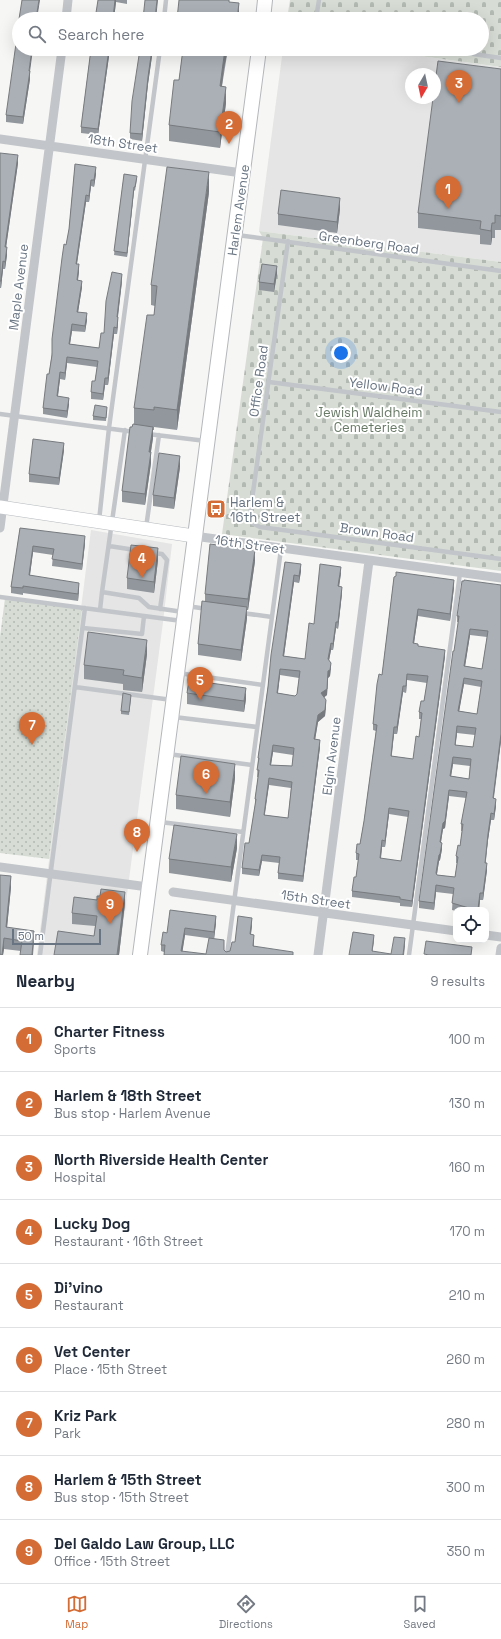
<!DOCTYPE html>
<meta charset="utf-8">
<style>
:root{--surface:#fff;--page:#f6f6f7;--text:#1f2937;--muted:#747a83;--line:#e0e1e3;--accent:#d46c36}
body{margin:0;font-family:"Space Grotesk",sans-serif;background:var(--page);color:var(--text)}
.controls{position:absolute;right:12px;bottom:12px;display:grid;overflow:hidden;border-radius:8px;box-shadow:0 4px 16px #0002}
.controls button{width:36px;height:36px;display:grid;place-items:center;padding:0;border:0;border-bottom:1px solid var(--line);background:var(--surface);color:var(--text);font:20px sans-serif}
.compass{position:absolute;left:405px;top:68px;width:36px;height:36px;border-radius:50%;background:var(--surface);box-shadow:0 4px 16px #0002;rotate:189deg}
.scale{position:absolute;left:12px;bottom:10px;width:89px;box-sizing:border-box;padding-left:4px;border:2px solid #687482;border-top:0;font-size:11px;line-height:14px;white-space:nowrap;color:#687482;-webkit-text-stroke:3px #fff;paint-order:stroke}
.you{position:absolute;left:341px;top:353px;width:14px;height:14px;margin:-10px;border:3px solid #fff;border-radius:50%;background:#1a73e8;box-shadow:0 0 0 6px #1a73e833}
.badge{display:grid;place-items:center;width:26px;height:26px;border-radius:50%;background:var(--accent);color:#fff;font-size:13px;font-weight:700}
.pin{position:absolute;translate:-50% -33px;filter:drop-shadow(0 1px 2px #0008)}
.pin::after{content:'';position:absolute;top:21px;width:14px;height:12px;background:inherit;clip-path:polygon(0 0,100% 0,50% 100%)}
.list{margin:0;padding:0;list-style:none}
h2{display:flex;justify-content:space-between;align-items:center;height:52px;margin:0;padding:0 16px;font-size:17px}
h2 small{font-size:13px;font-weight:400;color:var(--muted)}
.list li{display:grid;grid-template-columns:26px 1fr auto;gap:12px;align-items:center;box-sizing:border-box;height:64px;padding:0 16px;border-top:1px solid var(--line)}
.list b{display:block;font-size:15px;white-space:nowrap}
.list p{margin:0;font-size:13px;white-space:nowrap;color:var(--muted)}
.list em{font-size:13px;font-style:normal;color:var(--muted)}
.icon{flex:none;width:22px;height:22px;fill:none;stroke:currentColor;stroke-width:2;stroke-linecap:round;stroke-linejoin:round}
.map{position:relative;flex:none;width:501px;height:955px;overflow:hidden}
.search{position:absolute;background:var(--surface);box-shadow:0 4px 16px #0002;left:12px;right:12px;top:12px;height:44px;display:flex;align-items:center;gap:10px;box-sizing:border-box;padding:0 14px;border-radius:22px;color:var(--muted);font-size:15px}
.sheet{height:628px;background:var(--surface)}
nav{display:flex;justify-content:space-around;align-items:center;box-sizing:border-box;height:56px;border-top:1px solid var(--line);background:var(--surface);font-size:11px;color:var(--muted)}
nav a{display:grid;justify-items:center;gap:2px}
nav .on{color:var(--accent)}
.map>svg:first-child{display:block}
.built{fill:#e4e5e4;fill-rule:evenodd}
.cemetery{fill:url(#cemetery-stones)}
.park{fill:url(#park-dots)}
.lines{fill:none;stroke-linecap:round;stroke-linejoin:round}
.secondary-casing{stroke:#b5b9bd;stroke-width:14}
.primary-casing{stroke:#b4b7bb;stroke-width:16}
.lane{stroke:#c2c5c9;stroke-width:4.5}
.street{stroke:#c2c5c9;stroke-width:9}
.secondary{stroke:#fff;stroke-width:13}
.primary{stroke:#fff;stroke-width:14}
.wall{fill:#92979d;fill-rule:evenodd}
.shaded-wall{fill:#777b7f}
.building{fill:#aab0b6;stroke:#777b7f;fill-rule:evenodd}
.labels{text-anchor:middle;stroke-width:4;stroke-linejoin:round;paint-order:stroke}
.street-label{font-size:13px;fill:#687482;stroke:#fff}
.park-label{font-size:13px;fill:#687a66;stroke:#fff}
.poi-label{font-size:13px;fill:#687482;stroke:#fff;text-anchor:start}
</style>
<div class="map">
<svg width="501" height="955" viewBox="0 0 501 955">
<defs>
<pattern id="cemetery-stones" width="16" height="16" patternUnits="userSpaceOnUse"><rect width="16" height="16" fill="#d7ddd5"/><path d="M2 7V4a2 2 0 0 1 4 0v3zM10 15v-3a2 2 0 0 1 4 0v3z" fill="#b2b8b2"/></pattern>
<pattern id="park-dots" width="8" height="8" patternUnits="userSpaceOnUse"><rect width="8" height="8" fill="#d7ddd5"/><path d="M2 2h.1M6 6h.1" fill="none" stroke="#b2b8b2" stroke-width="1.8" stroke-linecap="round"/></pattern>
</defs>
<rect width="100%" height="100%" fill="#f6f6f4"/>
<path class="built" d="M283,49H369L501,67V262L259,231ZM411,74H435V98H411Z
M91,530L172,544L163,622L119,955H37Z"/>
<path class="cemetery" d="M290,0H501V67L369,49H482V19H287Z
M259,231L501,262V571L222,534L263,238Z"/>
<path class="park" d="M5,598L82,608L49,859L0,853V637Z"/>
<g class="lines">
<g class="secondary-casing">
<path id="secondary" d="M0,507L194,536"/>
</g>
<g class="primary-casing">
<path id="primary" d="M263,19L265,0
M140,955L259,49"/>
</g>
<path class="lane" d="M164,19L166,0
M316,19L319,0
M439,49L501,58
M237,235L501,271
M288,241L250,514L252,523L260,527L501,559
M269,382L501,412
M0,414L135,432
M125,430L102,592L139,598L149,607L183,612
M148,434L206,441
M99,521L109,428L160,49
M146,528L159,435
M109,546L135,550
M153,553L162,554L167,560L160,609
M0,597L182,621
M187,606L207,609
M100,610L102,592
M242,613L272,617
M83,628L142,634L144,616
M178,673L263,685
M75,687L172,700
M174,717L257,727
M168,754L252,765
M160,822L243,832
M40,955L85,608
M227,955L281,549
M409,955L460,573"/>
<path class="street" d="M66,19L68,0
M0,139L242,173
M0,528L62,49
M194,536L501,578
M0,867L148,887
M173,892L456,931
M486,935L501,937
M318,955L369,561
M500,955L501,948"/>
<use href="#secondary" class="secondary"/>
<use href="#primary" class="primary"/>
</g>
<path class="wall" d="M98,0H127V4L116,2L114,18Z
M91,49H110L98,135L81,133V127Z
M153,49L148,84L142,141L130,139V133Z
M183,49H228L222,86L226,103L220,148L169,141V125L179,80Z
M501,69V230H495V238H492L491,245L480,244V235L418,228V213Z
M30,71V79L23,124L6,122V115Z
M0,153L18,163L6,247L7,255L5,269H3L1,288H0Z
M75,164L96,174L94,187L91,186L89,202H86L77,264L79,271L78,280L82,287L78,312L87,320L85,332L72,331L70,344L99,348L122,281L118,317V323L117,334H114L108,385H105L103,400L91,399V392L95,381L97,367L67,363L65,380L60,379L58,396L69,404L67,418L43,414V408L49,374L69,229Z
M124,174L137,179L135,191L134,190L127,257L114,255Z
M209,192L177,430L154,427V430H153V438L151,452V463L145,505L122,502V491L132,427L134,424V408L154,315L155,306L151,305V285Z
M340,209L337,233L278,225V214Z
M277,274L274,292L259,290V282Z
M107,410L106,421L93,420V416Z
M64,450L59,485L29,482V474Z
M180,467L174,509L153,506V495Z
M20,528L85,543L82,570L52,566L53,555L33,552L30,575L79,589L78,601L23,593V595L11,593V587Z
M158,560L154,593L127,589V578Z
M255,561L248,610H247V618L241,661L198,655V644L205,601V594Z
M285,562L301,571L299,583L294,582L284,656L305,659L314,624L341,573L339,587L342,593L338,629L336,628L333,650H331L329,660L331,669L330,676L328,678L327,695L324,697L326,706L325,716L318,722L315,740L320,747L303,882L278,879V873L279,863L262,861L259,876L242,874V868L249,843L255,805V799L258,777H257L258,758ZM280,675L299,678L297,694L295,696L278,693ZM273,752L293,755L292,766L271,765ZM269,785L291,788L288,818L264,815Z
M394,577L454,587L450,621L418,616L414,643L418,646L445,656L412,907L400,906V903L352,897V891L356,877L359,860H356V853L360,844L364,821L376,731L373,730V724L382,675ZM407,680L427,683L424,701L419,712V719H421L419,737L413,759L391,756L394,734H397L403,692L406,693ZM389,814L408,817L401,861L381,859L382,847H385Z
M501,585V741L493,799L496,806L494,820H491L488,840L485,863L487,870L483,900H480L479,910H456V911L452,910L453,894L436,892L434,910L419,908V901L459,622H457V616ZM470,635L487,637L482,669L465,666ZM464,684L481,687L477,714L459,711ZM457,733L475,735L473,747L455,745ZM453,764L470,766L469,779L451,776ZM449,796L466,798L461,824V831H462L460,846L456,856V863H457L455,877L437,875V874L439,861L440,860L442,849L441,842L443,829L445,828Z
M147,654L142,692L123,690V684L84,679V665Z
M187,693L246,699L244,712L187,704Z
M131,698L129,715L121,714V711Z
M235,778L230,817L176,809V795Z
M237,848L231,882L169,873V859Z
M0,875L11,887L7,927L34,941L21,951L4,949L3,955H0Z
M125,903L119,955H54L94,936L95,926L72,924V913Z
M216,916V923L214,939L185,935L182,952L206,954L224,950L226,952L230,951L235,942L252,925L251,934L254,942V946L293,955H164V952L161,951V945L167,933Z"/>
<path class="shaded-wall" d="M39,0H40L37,19H36Z
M115,0H116V2L114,19H113Z
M157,0H158L156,19H155Z
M239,3V19H237Z
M32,49H33L29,79V71Z
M109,49H110L98,135V129Z
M152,49H153L148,84L142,141V134L148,77Z
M225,49H228L224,68L220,102V86Z
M30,71V79L23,124V117Z
M226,87V103L220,148V132Z
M18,155V163L5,255V247Z
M96,167V174L94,187V180Z
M209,172V192L177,430V410Z
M91,180V186L89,202V196Z
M134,187V190L127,257V253Z
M86,195V202L76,270V264Z
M340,198V209L337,233V222Z
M492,223V238L491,245V231Z
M7,247V255L5,269V262Z
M3,261V269L1,288V281Z
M79,264V271L77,287V280Z
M277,266V274L274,292V284Z
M122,274V281L117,323V317Z
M82,281V287L77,319V312Z
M87,313V320L85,332V326Z
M118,317V323L117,334V328Z
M72,324V331L69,350V344Z
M114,327V334L108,385V378Z
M67,357V363L65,380V373Z
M60,372V379L57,403V396Z
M105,378V385L103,400V394Z
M69,398V404L67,418V411Z
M153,427V438L149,463V452Z
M64,443V450L59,485V478Z
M151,452V463L145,505V494Z
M180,456V467L174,509V498Z
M85,536V543L82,570V564Z
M33,546V552L29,582V575Z
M158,548V560L154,593V582Z
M255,550V561L248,610V599Z
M301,564V571L299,583V576Z
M341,567V573L338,593V586Z
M294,575V582L283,663V656Z
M454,580V587L450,621V614Z
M79,583V589L78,601V594Z
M342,587V593L338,629V622Z
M247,607V618L241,661V650Z
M418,609V616L413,650V643Z
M336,622V628L333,650V644Z
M470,629V635L464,673V666Z
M147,640V654L142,692V678Z
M331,643V650L328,666V659Z
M445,650V656L412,907V901Z
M331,663L330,676L328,678L327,695L321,700V693Z
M280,669V675L277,699V693Z
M407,674V680L406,693V686Z
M464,678V684L458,718V711Z
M403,686V692L397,734V727Z
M246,688V699L244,712V701Z
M326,700V706L325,716L318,722L314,746V739L318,715Z
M457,726V733L455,751V745Z
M394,727V734L391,763V756Z
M501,734V741L493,805V798Z
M320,740V747L303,882V876Z
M273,745V752L270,771V765Z
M453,757V764L450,783V776Z
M235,764V778L230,817V802Z
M269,778V785L264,821V815Z
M449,790V796L445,828L443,829L440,848V842L443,823Z
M496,799V806L494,820V814Z
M389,808V814L385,847V841Z
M491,813V820L488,840L485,870V863L488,834Z
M237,834V848L231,882V867Z
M382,840V847L380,865V858Z
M442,843V849L440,860L439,861L436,880V873L439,855Z
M262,855V861L259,876V870Z
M487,863V870L483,900V893Z
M11,876V887L6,938V927Z
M436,885V892L434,910V903Z
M125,892V903L119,955H117Z
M480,893V900L479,910H478Z
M216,916V923L214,939V932Z
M252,918V925L250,941V934Z
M185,928V935L182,955L181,951Z
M34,931V941L33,955H32Z
M374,935V941L372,955V951Z
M4,938V949L3,955H2Z
M405,938V945L404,955H403Z"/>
<path class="building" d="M22,0H39L36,19H19Z
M98,0H115L113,18L118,19H95Z
M145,0H157L155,19H143Z
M179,0H229V2L239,3L237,19H177Z
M19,22V49H32L29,71H30L23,117L6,115Z
M91,49H109L98,129L81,127Z
M140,49H152L148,77L142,134L130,133L132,101Z
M183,49H225L220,86L226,87L220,132L169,125L174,80H179Z
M438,61L501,69V216L495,215V223H492L491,231L480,229L481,221L418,213L433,98H435V83Z
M0,153L18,155L5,247H7L5,262L3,261L1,281H0Z
M75,164L96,167L94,180H91L89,196L86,195L76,264H79L77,280L82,281L77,312L87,313L85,326L72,324L69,344L99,348L101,333H104L106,301L112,272L122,274L117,317H118L117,328L114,327L108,378H105L103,394L91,392L92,381H95L98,361L67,357L65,373L60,372L57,396L69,398L67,411L43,408L47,374H49L52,355V339L62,258L64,244L66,245L69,229Z
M167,167L209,172L177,410L154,407V410L134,408L147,315H154L157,286L151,285Z
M124,174L137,176L135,187H134L127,253L114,251Z
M281,190L340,198L337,222L278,214Z
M262,264L277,266L274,284L259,282Z
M95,405L107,407L106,418L93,416Z
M133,424L153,427L149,452H151L145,494L122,491L130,427H132Z
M33,439L64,443L59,478L29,474Z
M159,453L180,456L174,498L153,495Z
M20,528L85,536L82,564L52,559L54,549L33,546L29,575L79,583L78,594L23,586V588L11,587Z
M210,544L255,550L248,599L205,594Z
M131,545L158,548L154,582L127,578Z
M285,562L301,564L299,576L294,575L283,656L305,659L309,623L314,624L320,564L341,567L338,586L342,587L338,622H336L333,644L331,643L328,659L331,663L330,670L328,671L327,689L321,693L326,700L325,710L318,715L314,739L320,740L303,876L278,873L280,857L262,855L259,870L242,868L245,843H249L256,799H255L259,770H257L259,758H258L268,687L271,655ZM280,669L300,671L297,694L295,696L277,693ZM273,745L294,748L292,766L270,765ZM269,778L292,782L288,818L264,815Z
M396,572L454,580L450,614L418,609L413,643L418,644V646L445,650L412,901L400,899V897L352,891L354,877H356L359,854L356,853L357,844H360L364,821L377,725L373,724L377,684L379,674L382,675L394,577L396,576ZM407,674L428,676L424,701H421L419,712L422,713L419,737L416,736L413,759L391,756L394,727H397L403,686H406ZM389,808L409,811L401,861L380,858L382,840L385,841Z
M464,580L501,585V734L493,798L496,799L494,814L491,813L488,834L485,863H487L483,893H480L478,909L469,908L452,903L454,888L436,885L434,903L419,901L453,651H454L459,616H457L462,581H464ZM470,629L488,631L482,669L464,666ZM464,678L482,681L477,714L458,711ZM457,726L476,728L473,747L455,745ZM453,757L471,759L469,779L450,776ZM449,790L467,792L461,824H463L460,846L458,845L456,856L458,857L455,877L437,875L436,873L439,855L440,854L442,843L440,842L443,823L445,821Z
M202,601L247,607L241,650L198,644Z
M88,632L147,640L142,678L123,675L124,670L84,665Z
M189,680L246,688L244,701L187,693Z
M123,693L131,695L129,712L121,711Z
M181,756L235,764L230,802L176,795Z
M174,825L237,834L231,867L169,859Z
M0,875L11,876L6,927L34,931L32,955H20L22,941L4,938L2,955L0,954Z
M101,889L125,892L117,955H54L58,931L94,936L97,916L72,913L74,897L97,900V896H100Z
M170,910L216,916L214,932L185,928L181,951L206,954L209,938L224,940V950L226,952L230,951L232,942H235L238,916L252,918L250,934L254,935L253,946L293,952V955H164L165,945H161L163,932L167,933Z
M353,932L374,935L372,951L391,954L394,937L405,938L403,955H349Z
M426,941L472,947L471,955H429L424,954Z"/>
<defs>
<g id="bus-square" transform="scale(1)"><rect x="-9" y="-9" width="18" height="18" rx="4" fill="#d46c36" stroke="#fff"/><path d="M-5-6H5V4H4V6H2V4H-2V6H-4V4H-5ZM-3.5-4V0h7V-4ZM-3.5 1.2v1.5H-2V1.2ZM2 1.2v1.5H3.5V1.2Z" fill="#fff"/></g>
</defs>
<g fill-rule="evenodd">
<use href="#bus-square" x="216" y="509"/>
</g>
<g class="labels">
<g class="street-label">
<text transform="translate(123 143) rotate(8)" y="5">18th Street</text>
<text transform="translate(238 210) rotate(-82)" y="5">Harlem Avenue</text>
<text transform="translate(369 242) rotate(8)" y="5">Greenberg Road</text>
<text transform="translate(18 287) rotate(-83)" y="5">Maple Avenue</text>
<text transform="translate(258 381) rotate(-82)" y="5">Office Road</text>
<text transform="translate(386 386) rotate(7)" y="5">Yellow Road</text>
<text transform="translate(377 532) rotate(8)" y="5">Brown Road</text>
<text transform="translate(250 544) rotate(8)" y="5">16th Street</text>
<text transform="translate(331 756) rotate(-83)" y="5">Elgin Avenue</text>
<text transform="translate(316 899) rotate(8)" y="5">15th Street</text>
</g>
<g class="park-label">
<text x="369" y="417">Jewish Waldheim<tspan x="369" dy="15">Cemeteries</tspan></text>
</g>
<g class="poi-label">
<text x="230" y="507">Harlem &amp;<tspan x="230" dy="15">16th Street</tspan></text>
</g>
</g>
</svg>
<div class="controls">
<button><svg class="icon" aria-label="locate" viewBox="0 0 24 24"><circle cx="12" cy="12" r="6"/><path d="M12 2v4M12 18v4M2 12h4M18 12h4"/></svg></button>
</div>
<svg class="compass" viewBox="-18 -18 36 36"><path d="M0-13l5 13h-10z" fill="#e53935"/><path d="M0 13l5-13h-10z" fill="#747a83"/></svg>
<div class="scale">50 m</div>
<div class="you"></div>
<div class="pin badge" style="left:448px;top:209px">1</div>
<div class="pin badge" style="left:229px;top:144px">2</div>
<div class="pin badge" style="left:459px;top:103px">3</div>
<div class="pin badge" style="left:142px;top:578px">4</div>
<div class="pin badge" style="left:200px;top:700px">5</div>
<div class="pin badge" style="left:206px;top:794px">6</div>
<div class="pin badge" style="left:32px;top:745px">7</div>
<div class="pin badge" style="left:137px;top:852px">8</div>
<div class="pin badge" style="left:110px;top:924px">9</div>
<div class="search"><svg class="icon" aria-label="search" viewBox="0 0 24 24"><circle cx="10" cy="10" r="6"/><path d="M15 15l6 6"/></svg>Search here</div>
</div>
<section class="sheet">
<h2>Nearby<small>9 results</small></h2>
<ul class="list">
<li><span class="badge">1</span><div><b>Charter Fitness</b><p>Sports</p></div><em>100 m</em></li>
<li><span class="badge">2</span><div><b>Harlem &amp; 18th Street</b><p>Bus stop · Harlem Avenue</p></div><em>130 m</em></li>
<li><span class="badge">3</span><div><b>North Riverside Health Center</b><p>Hospital</p></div><em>160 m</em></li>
<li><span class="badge">4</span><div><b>Lucky Dog</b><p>Restaurant · 16th Street</p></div><em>170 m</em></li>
<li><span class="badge">5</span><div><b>Di’vino</b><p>Restaurant</p></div><em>210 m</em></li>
<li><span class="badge">6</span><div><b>Vet Center</b><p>Place · 15th Street</p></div><em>260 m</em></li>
<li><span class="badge">7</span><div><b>Kriz Park</b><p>Park</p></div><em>280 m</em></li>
<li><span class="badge">8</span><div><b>Harlem &amp; 15th Street</b><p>Bus stop · 15th Street</p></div><em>300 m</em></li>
<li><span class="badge">9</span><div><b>Del Galdo Law Group, LLC</b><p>Office · 15th Street</p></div><em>350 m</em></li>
</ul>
</section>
<nav>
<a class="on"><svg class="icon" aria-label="map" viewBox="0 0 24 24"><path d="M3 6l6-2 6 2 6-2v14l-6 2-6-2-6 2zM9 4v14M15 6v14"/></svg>Map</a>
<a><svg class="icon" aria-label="directions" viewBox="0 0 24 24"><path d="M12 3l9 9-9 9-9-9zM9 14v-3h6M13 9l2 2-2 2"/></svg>Directions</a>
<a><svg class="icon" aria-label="saved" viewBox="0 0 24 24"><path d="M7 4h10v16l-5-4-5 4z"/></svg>Saved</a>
</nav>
